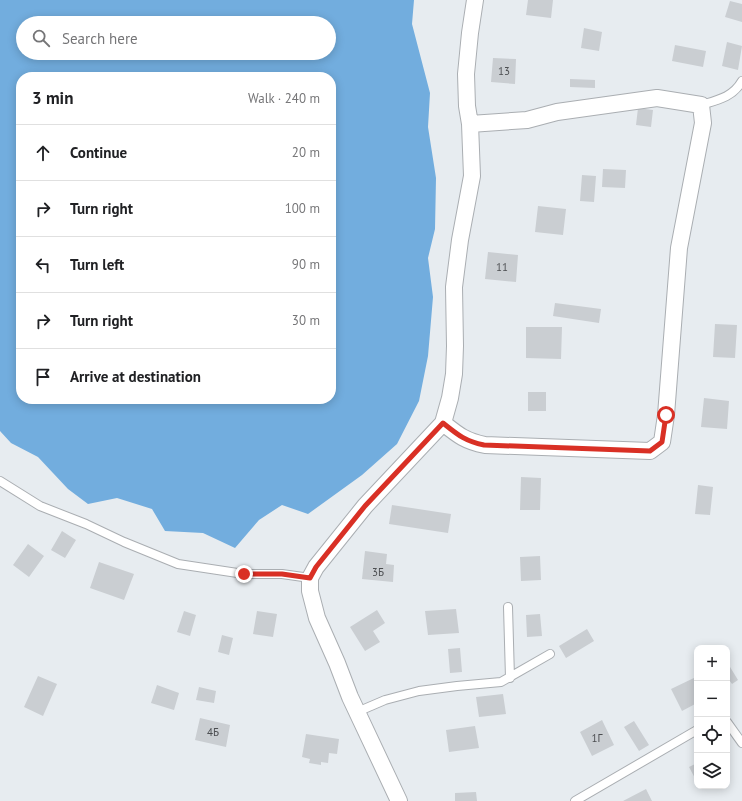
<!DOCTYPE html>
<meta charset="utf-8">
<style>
:root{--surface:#fff;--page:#f6f6f6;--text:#202124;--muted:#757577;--line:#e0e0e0}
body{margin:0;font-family:"PT Sans",sans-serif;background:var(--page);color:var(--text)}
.controls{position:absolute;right:12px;bottom:12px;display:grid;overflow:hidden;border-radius:8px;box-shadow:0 2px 10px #0003}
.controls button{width:36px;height:36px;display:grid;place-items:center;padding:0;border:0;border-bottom:1px solid var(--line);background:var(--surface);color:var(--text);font:20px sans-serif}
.stop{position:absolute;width:12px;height:12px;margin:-9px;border:3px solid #d93025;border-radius:50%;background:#fff}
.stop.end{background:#d93025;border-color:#fff;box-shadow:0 1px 4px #0008}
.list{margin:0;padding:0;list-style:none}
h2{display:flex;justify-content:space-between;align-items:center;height:52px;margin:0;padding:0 16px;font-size:17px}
h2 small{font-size:13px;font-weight:400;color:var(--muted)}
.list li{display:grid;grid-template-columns:26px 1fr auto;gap:12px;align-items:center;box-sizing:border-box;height:56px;padding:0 16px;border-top:1px solid var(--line)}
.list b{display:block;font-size:15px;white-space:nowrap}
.list em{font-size:13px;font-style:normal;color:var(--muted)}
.icon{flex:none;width:22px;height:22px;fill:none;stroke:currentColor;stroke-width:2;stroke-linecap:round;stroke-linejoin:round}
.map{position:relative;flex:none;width:742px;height:801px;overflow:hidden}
.search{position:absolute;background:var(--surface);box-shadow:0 2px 10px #0003;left:16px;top:16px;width:320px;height:44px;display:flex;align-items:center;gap:10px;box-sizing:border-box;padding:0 14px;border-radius:22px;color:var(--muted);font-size:15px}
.panel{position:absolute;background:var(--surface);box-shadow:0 2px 10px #0003;left:16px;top:72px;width:320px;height:332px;border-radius:16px}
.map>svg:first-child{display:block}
.water{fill:#72adde;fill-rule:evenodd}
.building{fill:#caced2}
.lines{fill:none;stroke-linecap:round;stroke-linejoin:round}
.lane-casing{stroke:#aaaeb2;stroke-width:10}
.street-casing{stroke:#aaaeb2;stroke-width:18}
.lane{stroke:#fff;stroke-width:8}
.street{stroke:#fff;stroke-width:16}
.route{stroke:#d93025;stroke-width:5}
.labels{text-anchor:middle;stroke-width:3;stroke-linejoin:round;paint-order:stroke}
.number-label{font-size:11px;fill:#4b4d50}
</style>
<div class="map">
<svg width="742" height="801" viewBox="0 0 742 801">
<rect width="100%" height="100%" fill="#e7ecf0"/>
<path class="water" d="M0,0H414L412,24L430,93L428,127L436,178L435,229L428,258L433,297L428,356L419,401L397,444L362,475L308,514L282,505L259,520L235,548L203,533L165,531L152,509L117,498L88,504L68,489L38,457L11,443L0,431ZM23,23H329V53H23ZM21,77H331V399H21Z"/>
<path class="building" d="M528,0H553L551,18L526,15Z
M730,1L742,4V22L725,17Z
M584,28L602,32L599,51L581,48Z
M727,42L742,46L738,70L722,66Z
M675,45L706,51L703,67L672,61Z
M493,58L516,59L515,84L491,82Z
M570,79L595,80V88L570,87Z
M638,108L653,110L651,127L636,125Z
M603,169L626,170L625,188L602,187Z
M582,175L596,176L594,202L580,201Z
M538,206L566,209L563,235L535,232Z
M488,252L518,255L516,282L485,279Z
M555,303L601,309L599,323L553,316Z
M715,324L737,325L735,358L713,357Z
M526,327H562L561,359L526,358Z
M528,392H546V411H528Z
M704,398L729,401L727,429L701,427Z
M521,477L541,478L540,510H520Z
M698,485L713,487L710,515L695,514Z
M392,505L451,514L448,533L389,524Z
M62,531L76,540L65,558L51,550Z
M28,544L44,556L29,577L13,565Z
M365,551L387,554L386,564L394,565L393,582L362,579Z
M540,556L541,580L521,581L520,557Z
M99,562L134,574L124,600L90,588Z
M456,609L459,633L428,635L425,611Z
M377,610L385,623L373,631L380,642L365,651L350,627Z
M184,611L196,615L190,636L177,632Z
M257,611L277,614L273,637L253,634Z
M540,614L542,636L527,637L526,615Z
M587,629L594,641L566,658L559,646Z
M222,635L233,638L229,655L218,652Z
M460,648L462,672L450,673L448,649Z
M727,662L738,680L732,684L727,677Z
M38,676L57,684L43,716L24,707Z
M696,677L697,679V703L682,711L671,689Z
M157,685L179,693L174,710L151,703Z
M199,687L216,691L214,703L196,700Z
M503,694L506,714L479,717L476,697Z
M200,718L230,725L226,747L195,740Z
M602,720L614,745L592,756L580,732Z
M634,721L649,745L639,751L624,727Z
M475,726L479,748L449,752L446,730Z
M306,734L339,739L337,754L329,753L328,763L321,762V765L309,763L310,759L302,757Z
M697,763V782L689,767Z
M646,789L652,801H623Z
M476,792L477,801H455V793Z"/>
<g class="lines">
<g class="lane-casing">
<path id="lane" d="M701,105C718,100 733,97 742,81
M0,481L40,506L86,524L124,542L178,564L244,574H282L310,578
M508,607L510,678
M357,712L385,700L419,691L457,686L501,682L550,654
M727,722L742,743
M575,801L697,730"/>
</g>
<g class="street-casing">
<path id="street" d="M443,423C458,435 465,441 485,445L650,451L662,442L666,415L679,248L703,123L701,105L657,98L557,112L527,120L470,124
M399,801L350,697L337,663L317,618L310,591V578L316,567L365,506L443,423L450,398L454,374L455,346L454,287L460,240L472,176L470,124L467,106L466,74L470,33L475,0"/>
</g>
<use href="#lane" class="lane"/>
<use href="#street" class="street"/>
</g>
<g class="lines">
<path class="route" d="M244,574H282L310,578L316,567L365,506L443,423C458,435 465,441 484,445L650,451L662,442L666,415"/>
</g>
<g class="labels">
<g class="number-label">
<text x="504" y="75">13</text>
<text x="502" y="271">11</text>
<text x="378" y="576">3Б</text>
<text x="213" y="736">4Б</text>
<text x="597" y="742">1Г</text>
</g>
</g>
</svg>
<div class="controls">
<button>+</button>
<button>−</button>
<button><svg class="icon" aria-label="locate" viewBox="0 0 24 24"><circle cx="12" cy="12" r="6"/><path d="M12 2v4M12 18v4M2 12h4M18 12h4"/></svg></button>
<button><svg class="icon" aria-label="layers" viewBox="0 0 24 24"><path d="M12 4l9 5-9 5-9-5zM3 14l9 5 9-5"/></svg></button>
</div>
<div class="stop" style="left:666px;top:415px"></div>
<div class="stop end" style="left:244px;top:574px"></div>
<div class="search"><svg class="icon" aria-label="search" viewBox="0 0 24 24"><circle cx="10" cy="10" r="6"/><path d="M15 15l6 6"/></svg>Search here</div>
<section class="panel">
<h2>3 min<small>Walk · 240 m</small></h2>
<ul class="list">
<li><svg class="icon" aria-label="ahead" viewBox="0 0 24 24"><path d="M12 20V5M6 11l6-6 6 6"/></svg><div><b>Continue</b></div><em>20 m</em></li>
<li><svg class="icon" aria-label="right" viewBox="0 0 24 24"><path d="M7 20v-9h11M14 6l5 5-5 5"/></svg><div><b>Turn right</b></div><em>100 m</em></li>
<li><svg class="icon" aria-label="left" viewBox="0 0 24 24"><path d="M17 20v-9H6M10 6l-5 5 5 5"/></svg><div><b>Turn left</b></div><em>90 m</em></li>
<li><svg class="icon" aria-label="right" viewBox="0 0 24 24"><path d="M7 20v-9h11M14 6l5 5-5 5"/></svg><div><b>Turn right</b></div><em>30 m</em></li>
<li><svg class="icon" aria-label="arrive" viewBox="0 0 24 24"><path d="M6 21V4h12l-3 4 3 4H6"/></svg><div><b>Arrive at destination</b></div></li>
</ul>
</section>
</div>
